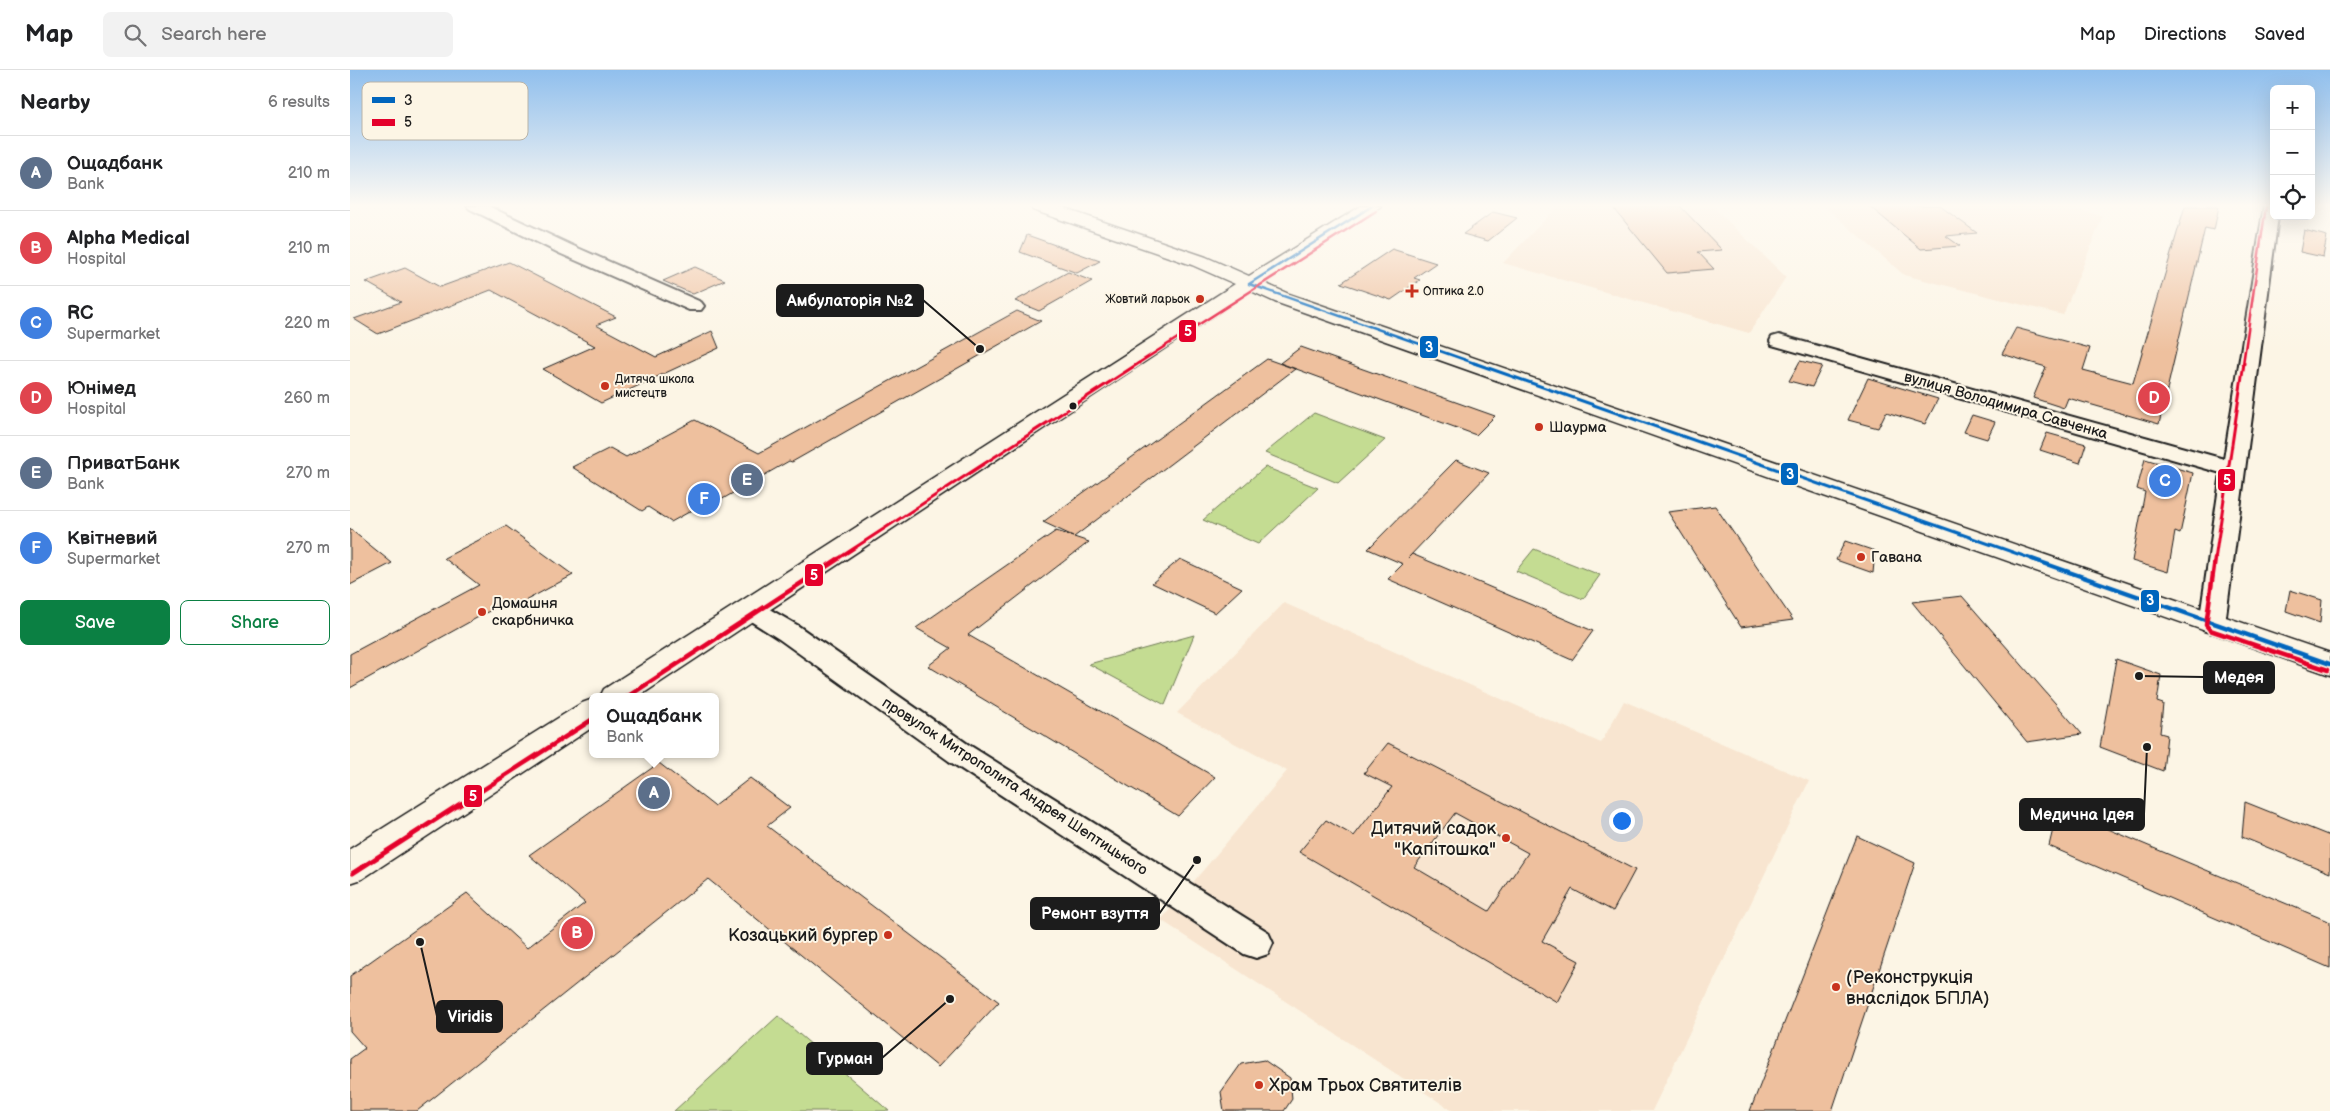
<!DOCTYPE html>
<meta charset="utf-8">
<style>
:root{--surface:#fff;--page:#f2f2f2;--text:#202124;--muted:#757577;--line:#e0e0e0;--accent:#0b8043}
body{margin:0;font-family:"Balsamiq Sans",sans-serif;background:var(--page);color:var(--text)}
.controls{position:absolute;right:15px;top:15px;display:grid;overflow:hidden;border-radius:8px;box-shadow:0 5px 20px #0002}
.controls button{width:45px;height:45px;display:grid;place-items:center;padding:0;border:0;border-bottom:1px solid var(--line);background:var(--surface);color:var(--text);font:25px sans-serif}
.you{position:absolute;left:1271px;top:750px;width:18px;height:18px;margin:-12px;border:4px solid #fff;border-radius:50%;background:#1a73e8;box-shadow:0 0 0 8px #1a73e833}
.badge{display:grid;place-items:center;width:32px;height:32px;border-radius:50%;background:var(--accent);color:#fff;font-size:16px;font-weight:700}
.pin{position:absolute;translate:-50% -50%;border:2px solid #fff;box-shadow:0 1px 5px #0006}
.popup{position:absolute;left:239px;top:623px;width:130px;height:65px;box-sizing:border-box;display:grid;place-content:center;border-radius:8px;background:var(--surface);filter:drop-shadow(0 1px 4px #0005);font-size:16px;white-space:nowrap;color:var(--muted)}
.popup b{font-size:19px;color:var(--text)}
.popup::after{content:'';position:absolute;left:50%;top:100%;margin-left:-10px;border:10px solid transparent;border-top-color:var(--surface)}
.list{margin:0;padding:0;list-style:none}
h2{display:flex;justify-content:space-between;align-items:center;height:65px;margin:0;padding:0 20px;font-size:21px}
h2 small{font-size:16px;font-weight:400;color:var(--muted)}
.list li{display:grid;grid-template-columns:32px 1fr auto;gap:15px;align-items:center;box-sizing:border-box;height:75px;padding:0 20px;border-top:1px solid var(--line)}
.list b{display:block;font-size:19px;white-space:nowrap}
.list p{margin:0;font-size:16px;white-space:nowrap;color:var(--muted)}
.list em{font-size:16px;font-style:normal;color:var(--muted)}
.actions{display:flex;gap:10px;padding:15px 20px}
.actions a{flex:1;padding:11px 0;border:1px solid var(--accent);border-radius:8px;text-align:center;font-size:18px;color:var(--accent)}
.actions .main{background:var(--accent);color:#fff}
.icon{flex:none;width:28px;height:28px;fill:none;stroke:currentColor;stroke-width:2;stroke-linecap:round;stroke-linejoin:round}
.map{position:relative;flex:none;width:1980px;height:1041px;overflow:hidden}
header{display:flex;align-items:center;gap:30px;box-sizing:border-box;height:70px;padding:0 25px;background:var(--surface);border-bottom:1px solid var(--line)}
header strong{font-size:24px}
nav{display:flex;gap:28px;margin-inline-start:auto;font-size:18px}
.search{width:350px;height:45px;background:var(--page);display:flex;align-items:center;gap:12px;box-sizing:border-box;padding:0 18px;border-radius:8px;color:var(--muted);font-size:19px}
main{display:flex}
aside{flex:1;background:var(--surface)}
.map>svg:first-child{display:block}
.built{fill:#f8e5d0}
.green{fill:#c4dc92;stroke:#707c57}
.building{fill:#eec09e;stroke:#1c1c1c;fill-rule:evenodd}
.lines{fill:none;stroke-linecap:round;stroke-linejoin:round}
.street-casing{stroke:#1c1c1c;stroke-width:4}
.secondary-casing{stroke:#1c1c1c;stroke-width:3}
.street{fill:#fcf5e5;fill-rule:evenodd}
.secondary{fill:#fcf5e5;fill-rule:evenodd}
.bus-1-far2-casing{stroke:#fcf5e5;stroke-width:5}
.bus-1-far1-casing{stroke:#fcf5e5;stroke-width:6}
.bus-1-casing{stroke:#fcf5e5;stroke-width:8}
.bus-2-far3-casing{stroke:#fcf5e5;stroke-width:5}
.bus-2-far2-casing{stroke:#fcf5e5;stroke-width:6}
.bus-2-far1-casing{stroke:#fcf5e5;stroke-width:8}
.bus-2-casing{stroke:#fcf5e5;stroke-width:9}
.bus-1-far2{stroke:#0065bd;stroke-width:2.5}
.bus-1-far1{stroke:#0065bd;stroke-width:3}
.bus-1{stroke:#0065bd;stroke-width:4.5}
.bus-2-far3{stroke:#e4002b;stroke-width:2.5}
.bus-2-far2{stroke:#e4002b;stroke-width:3}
.bus-2-far1{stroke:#e4002b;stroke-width:4.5}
.bus-2{stroke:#e4002b;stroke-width:5}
.poi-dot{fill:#c8321e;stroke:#fcf5e5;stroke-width:2}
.bus-dot{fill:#1c1c1c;stroke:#fcf5e5;stroke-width:2}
.labels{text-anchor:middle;stroke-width:4;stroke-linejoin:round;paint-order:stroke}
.far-poi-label{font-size:12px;fill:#1c1c1c;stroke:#fcf5e5;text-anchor:start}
.street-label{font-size:15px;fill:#1c1c1c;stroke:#fcf5e5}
.poi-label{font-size:15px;fill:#1c1c1c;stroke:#fcf5e5;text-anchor:start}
.near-poi-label{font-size:18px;fill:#1c1c1c;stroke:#fcf5e5;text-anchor:end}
.key{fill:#fcf5e5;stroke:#b9b4a9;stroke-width:1}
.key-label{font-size:14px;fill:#1c1c1c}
.leader{fill:none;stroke:#1c1c1c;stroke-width:2}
.callout-dot{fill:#1c1c1c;stroke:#fcf5e5;stroke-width:2}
.callout{fill:#1c1c1c;stroke:#1c1c1c;stroke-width:2}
.callout-label{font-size:16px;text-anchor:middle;font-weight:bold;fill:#fff}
.line-badge{stroke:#fcf5e5;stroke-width:2}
.badge-label{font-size:14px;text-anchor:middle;font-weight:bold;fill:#fff}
</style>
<header>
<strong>Map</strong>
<div class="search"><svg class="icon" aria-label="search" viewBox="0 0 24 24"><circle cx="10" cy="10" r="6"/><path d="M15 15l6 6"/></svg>Search here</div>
<nav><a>Map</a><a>Directions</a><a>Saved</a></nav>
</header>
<main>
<aside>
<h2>Nearby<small>6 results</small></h2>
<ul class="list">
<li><span class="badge" style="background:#5c6f8a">A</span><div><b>Ощадбанк</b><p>Bank</p></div><em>210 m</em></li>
<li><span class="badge" style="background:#e0444e">B</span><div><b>Alpha Medical</b><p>Hospital</p></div><em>210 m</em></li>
<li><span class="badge" style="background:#3f7fe0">C</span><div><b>RC</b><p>Supermarket</p></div><em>220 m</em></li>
<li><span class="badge" style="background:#e0444e">D</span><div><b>Юнімед</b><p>Hospital</p></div><em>260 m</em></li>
<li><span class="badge" style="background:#5c6f8a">E</span><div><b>ПриватБанк</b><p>Bank</p></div><em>270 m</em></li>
<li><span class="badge" style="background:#3f7fe0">F</span><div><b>Квітневий</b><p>Supermarket</p></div><em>270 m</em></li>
</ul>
<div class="actions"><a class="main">Save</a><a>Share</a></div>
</aside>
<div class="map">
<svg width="1980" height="1041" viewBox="0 0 1980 1041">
<rect width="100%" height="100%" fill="#fcf5e5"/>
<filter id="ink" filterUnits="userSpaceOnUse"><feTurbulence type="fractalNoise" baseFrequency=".02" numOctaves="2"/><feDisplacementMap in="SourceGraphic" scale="10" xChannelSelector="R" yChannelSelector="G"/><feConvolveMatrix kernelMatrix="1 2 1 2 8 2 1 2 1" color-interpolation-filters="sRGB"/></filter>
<g filter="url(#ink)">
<path class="built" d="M1208,136H1362L1436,207L1399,263L1153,193Z
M1474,136H1712L1753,146L1713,245L1554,205Z
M934,533L1251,673L1274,631L1459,711L1302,1041H1103L811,850L937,701L827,643Z"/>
<path class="green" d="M964,343L1035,370L988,413L915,383Z
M915,397L968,418L908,474L853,450Z
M1184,479L1250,505L1233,529L1166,501Z
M844,565L815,635L739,594Z
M428,946L539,1041H324Z"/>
<path class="building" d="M1262,136H1330L1372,180L1348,182L1364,199L1317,203Z
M1519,136H1590L1627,163L1596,166L1610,176L1571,179Z
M1835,136H1869L1864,160L1855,158L1809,354L1718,328L1714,338L1683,328L1696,297L1652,284L1666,258L1740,278L1733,300L1783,313Z
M1143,142L1167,148L1138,171L1113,164Z
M1954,160L1977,166L1973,187L1950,182Z
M677,165L750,191L727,203L670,182Z
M1042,179L1086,193L1064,208L1070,210L1041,230L991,213Z
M159,192L266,247L246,255L306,287L362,261L369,278L251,333L193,299L245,276L141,220L28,264L4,249L51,232L16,212L55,198L90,217Z
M345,197L375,210L343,224L313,211Z
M718,202L742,211L689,241L665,231Z
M667,241L691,251L442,392L439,391L362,435L357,432L321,452L298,437L292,441L222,397L260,378L276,387L345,350L409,383Z
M951,277L1145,346L1126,365L930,293Z
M917,289L945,299L724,467L739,472L618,565L865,707L828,746L578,596L601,578L566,558L706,461L723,466L693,452Z
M1450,291L1472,296L1462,317L1439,311Z
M1518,308L1588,329L1575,354L1536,342L1528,358L1498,350Z
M1622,345L1645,352L1637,369L1614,362Z
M1697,363L1736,374L1730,393L1690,380Z
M1795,389L1843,403L1830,464L1825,462L1818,502L1782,491L1795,422L1787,419Z
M1106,390L1139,403L1058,488L1062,484L1243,561L1222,590L1038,509L1053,494L1018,479Z
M1365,436L1443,550L1391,557L1318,442Z
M156,456L223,505L160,539L152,534L0,618V584L129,515L94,488Z
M0,459L42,493L0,515Z
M1495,471L1525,481L1523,503L1486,490Z
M830,489L892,518L865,543L802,513Z
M1940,520L1972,530L1970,553L1936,541Z
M1612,526L1732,664L1677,672L1562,532Z
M1766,589L1811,605L1807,632L1813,634L1810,663L1817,665L1813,701L1750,677Z
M1038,673L1285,800L1263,841L1222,819L1192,871L1229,891L1207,932L949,782L976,750L1004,766L1042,717L1014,703ZM1105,743L1178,783L1139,841L1064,797Z
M309,693L364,736L400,708L440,738L417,756L649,932L588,997L358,809L67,1041H0V989L15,978L0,961V906L117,823L177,878L235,833L179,785Z
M1895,732L1980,766V803L1892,767Z
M1708,738L1980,852V898L1699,776Z
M1507,766L1565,793L1482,1041H1400Z
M914,990L940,1008L942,1029L934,1041H874L871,1022L891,994Z"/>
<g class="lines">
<g class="street-casing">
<path id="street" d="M117,136H138L221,175L351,232L354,236L351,240H339L209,183L120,139Z
M1914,136H1924V146H1928L1875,554L1871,560L1862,563L1853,560L1849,554L1871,403L1422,275L1420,271L1422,267L1429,265L1436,267L1874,389Z
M400,530L409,533L447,555L619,675L918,862L923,873L918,884L906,888L894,884L599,691L429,569L391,545L387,539L391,533Z"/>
</g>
<g class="secondary-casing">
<path id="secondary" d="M681,136H707L856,187L899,206L1011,136H1031L914,213L939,224L1980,583V605L925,232L901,221L288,627H250L254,619L885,214L842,195L683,140Z
M243,629V657L12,809L0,813V779L232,633Z"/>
</g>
<use href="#street" class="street"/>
<use href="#secondary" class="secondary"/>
<g class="bus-1-far2-casing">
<path id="bus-1-far2" d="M899,214L1127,294
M899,214L1022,136"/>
</g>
<g class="bus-1-far1-casing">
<path id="bus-1-far1" d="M1124,293L1685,490"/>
</g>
<g class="bus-1-casing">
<path id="bus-1" d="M1682,489L1980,594"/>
</g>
<g class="bus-2-far3-casing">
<path id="bus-2-far3" d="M787,294L1026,141
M1893,294L1916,136"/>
</g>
<g class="bus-2-far2-casing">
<path id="bus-2-far2" d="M486,490L789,293
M1865,490L1894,293"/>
</g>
<g class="bus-2-far1-casing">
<path id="bus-2-far1" d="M1865,489L1856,555L1860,560L1978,600
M277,627L488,489
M108,736L243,649"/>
</g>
<g class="bus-2-casing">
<path id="bus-2" d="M3,803L110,734"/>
</g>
<use href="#bus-1-far2" class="bus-1-far2"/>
<use href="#bus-1-far1" class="bus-1-far1"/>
<use href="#bus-1" class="bus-1"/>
<use href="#bus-2-far3" class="bus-2-far3"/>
<use href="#bus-2-far2" class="bus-2-far2"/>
<use href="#bus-2-far1" class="bus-2-far1"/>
<use href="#bus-2" class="bus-2"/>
</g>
</g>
<linearGradient id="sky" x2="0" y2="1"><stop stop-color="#90bfed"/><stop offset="0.48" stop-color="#fefaf3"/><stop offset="1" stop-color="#fefaf3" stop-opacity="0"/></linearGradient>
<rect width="1980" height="282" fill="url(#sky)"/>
<g class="poi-dot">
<path d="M1059.5 213.5h5v5h5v5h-5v5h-5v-5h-5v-5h5z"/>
<circle cx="850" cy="229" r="5"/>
<circle cx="255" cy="316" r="5"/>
<circle cx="1189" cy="357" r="5"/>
<circle cx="1511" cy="487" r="5"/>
<circle cx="132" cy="542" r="5"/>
<circle cx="1156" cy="768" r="5"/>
<circle cx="538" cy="865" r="5"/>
<circle cx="1486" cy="917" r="5"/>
<circle cx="909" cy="1015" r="5"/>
</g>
<circle class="bus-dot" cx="723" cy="336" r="4.5"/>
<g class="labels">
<g class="far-poi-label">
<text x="1073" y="225">Оптика 2.0</text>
<text x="840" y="233" text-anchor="end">Жовтий ларьок</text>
<text x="265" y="313">Дитяча школа<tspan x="265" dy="14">мистецтв</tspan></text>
</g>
<g class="street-label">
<text transform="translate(1656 335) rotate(16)" y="5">вулиця Володимира Савченка</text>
<text transform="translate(665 716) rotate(33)" y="5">провулок Митрополита Андрея Шептицького</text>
</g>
<g class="poi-label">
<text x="1199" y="362">Шаурма</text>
<text x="1521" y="492">Гавана</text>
<text x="142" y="538">Домашня<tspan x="142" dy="17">скарбничка</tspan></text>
</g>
<g class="near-poi-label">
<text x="1146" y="764">Дитячий садок<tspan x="1146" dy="21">"Капітошка"</tspan></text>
<text x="528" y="871">Козацький бургер</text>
<text x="1496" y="913" text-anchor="start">(Реконструкція<tspan x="1496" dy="21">внаслідок БПЛА)</tspan></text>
<text x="919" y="1021" text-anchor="start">Храм Трьох Святителів</text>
</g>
</g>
<rect x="12" y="12" width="166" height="58" rx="8" class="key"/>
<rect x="22" y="27" width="23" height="6" fill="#0065bd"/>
<rect x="22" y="49" width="23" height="7" fill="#e4002b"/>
<g class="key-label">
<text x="54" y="35">3</text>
<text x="54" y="57">5</text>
</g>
<path class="leader" d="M630 279L573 230M1789 606L1854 607M1797 677L1794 744M847 790L809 844M70 872L87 946M600 929L532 988"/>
<g class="callout-dot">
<circle cx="630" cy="279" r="5"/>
<circle cx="1789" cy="606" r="5"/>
<circle cx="1797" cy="677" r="5"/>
<circle cx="847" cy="790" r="5"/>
<circle cx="70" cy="872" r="5"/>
<circle cx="600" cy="929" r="5"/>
</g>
<g class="callout">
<rect x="427" y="215" width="146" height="31" rx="5"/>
<rect x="1854" y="592" width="70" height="31" rx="5"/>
<rect x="1670" y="729" width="124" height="31" rx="5"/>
<rect x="681" y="828" width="128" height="31" rx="5"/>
<rect x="87" y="931" width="65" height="31" rx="5"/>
<rect x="457" y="973" width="75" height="31" rx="5"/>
</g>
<g class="callout-label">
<text x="500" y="236">Амбулаторія №2</text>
<text x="1889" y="613">Медея</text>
<text x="1732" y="750">Медична Ідея</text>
<text x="745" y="849">Ремонт взуття</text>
<text x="120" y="952">Viridis</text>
<text x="495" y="994">Гурман</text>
</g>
<g class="line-badge">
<rect x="828" y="249" width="19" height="24" rx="5" fill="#e4002b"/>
<rect x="1069" y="265" width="20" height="24" rx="5" fill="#0065bd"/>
<rect x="1430" y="392" width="19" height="24" rx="5" fill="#0065bd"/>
<rect x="1867" y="398" width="19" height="24" rx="5" fill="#e4002b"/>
<rect x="454" y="493" width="20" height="24" rx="5" fill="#e4002b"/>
<rect x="1790" y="519" width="20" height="24" rx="5" fill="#0065bd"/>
<rect x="113" y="714" width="20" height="24" rx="5" fill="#e4002b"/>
</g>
<g class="badge-label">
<text x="838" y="266">5</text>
<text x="1079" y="282">3</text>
<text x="1440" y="409">3</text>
<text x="1877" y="415">5</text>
<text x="464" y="510">5</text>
<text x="1800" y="535">3</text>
<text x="123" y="731">5</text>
</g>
</svg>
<div class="controls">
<button>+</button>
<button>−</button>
<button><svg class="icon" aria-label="locate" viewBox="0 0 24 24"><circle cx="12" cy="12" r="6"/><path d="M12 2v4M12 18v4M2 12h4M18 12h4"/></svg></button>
</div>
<div class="you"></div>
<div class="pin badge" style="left:304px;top:723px;background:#5c6f8a">A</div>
<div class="popup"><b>Ощадбанк</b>Bank</div>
<div class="pin badge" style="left:227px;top:863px;background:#e0444e">B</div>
<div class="pin badge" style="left:1815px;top:411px;background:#3f7fe0">C</div>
<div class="pin badge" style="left:1804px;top:328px;background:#e0444e">D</div>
<div class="pin badge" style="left:397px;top:410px;background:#5c6f8a">E</div>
<div class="pin badge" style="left:354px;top:429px;background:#3f7fe0">F</div>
</div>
</main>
